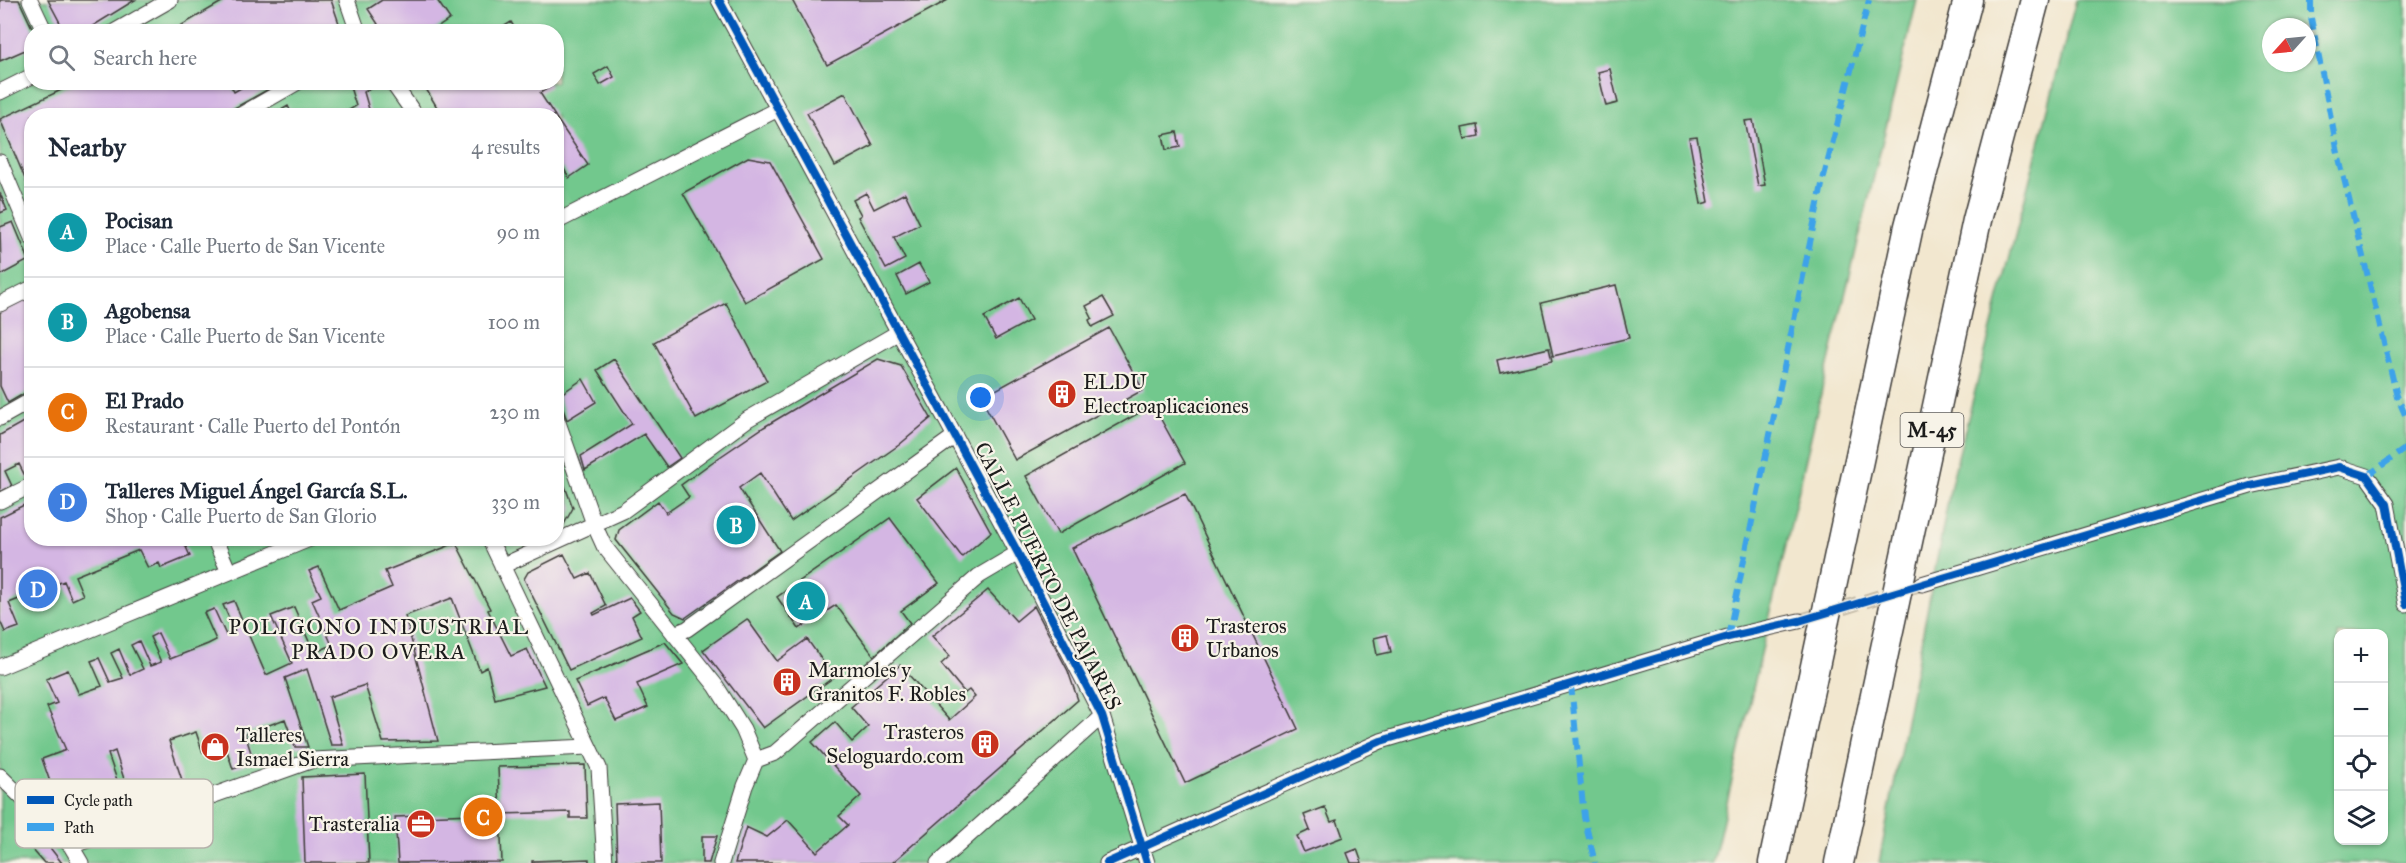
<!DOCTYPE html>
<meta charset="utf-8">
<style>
:root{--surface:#fff;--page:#f6f6f7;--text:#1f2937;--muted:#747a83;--line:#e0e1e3;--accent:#c8321e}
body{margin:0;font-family:"IM FELL Great Primer",serif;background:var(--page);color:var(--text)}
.controls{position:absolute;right:18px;bottom:18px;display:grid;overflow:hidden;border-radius:12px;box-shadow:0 2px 4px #0004}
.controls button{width:54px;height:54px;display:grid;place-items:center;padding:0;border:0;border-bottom:2px solid var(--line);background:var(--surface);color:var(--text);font:30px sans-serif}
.compass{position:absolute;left:2262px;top:18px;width:54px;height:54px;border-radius:50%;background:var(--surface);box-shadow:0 2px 4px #0004;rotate:243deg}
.you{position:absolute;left:981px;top:398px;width:21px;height:21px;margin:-15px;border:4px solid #fff;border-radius:50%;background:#1a73e8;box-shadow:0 0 0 9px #1a73e833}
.badge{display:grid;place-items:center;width:39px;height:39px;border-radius:50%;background:var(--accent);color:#fff;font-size:20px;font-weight:700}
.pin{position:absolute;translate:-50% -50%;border:3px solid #fff;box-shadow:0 2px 6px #0006}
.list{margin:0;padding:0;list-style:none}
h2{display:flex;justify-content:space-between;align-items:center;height:78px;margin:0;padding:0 24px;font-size:26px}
h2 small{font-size:20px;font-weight:400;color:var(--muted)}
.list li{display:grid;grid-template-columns:39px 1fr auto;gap:18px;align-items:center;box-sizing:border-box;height:90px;padding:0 24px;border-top:2px solid var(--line)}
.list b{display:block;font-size:22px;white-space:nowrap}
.list p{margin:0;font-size:20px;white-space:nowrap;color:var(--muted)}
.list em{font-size:20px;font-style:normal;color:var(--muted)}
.icon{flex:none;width:33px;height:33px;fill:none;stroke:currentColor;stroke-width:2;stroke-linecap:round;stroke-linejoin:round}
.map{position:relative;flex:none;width:2406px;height:863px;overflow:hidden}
.search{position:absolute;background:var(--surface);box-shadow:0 2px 4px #0004;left:24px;top:24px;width:540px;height:66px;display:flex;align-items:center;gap:15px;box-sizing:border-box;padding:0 21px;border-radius:24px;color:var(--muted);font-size:22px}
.panel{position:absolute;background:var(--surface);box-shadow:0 2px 4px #0004;left:24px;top:108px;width:540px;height:438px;border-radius:24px}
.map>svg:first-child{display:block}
.green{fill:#72c88d;stroke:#477254;stroke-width:1.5;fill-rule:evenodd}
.building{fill:#d4b6e3}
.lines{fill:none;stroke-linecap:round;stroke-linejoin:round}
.minor-tunnel{stroke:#c7beab;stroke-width:15;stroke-dasharray:15 8;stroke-linecap:butt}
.minor-casing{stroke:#3c3a37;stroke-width:17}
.motorway-casing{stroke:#3c3a37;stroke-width:31}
.minor{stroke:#fff;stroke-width:15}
.motorway{stroke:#fff;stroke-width:28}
.quiet{stroke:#3da2ea;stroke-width:6;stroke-dasharray:12 6;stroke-linecap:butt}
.cycleway-casing{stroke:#f7f3e8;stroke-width:11}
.cycleway{stroke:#0057b8;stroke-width:8}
.labels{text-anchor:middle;stroke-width:4.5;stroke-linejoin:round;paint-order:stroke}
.shield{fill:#f7f3e8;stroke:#5e5c59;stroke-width:1.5}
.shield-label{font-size:20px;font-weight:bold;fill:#1c1c1c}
.poi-label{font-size:21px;fill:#1c1c1c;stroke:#f7f3e8;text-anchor:start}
.street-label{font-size:21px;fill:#1c1c1c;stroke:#f7f3e8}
.neighbourhood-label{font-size:22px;letter-spacing:1.5px;fill:#1c1c1c;stroke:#f7f3e8}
.key{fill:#f7f3e8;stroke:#b5b2ab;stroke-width:1.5}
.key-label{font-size:16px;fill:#1c1c1c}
</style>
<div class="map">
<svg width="2406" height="863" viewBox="0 0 2406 863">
<rect width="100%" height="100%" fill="#f7f3e8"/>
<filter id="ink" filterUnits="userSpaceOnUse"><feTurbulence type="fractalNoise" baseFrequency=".0167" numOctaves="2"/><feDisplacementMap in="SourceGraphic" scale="12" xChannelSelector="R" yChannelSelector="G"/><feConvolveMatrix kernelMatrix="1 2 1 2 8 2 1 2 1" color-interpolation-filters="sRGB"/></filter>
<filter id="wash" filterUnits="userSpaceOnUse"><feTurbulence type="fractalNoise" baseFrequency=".008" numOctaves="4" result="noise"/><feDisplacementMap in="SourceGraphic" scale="24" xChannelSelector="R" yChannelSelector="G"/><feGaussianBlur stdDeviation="1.35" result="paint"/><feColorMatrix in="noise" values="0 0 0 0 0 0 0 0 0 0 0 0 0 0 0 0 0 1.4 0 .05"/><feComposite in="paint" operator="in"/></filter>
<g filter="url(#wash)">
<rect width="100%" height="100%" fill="#f2e7cf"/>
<path class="green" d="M0,0H1917L1818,406L1713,863H0ZM32,32H556V82H32ZM32,116H556V538H32Z
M2076,0H2406V863H1879L1952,480ZM2271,27H2307V63H2271ZM2338,634H2384V840H2338Z"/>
<g id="blocks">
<path class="building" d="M0,0H19L34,32H32V47L0,61Z
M48,0H135L83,32H65Z
M225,0H331L342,32H274L273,29L268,32H170Z
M382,0H437L450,19L431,32H367L378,24L368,9Z
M792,0H948L827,65Z
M511,22L517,32H495Z
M608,66L614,77L600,85L594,74Z
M1610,69L1618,103L1606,106L1598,72Z
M78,82H229L234,92L251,82H265L269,89L220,116H32L31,193L0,119Z
M354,82H375L377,85L364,92L371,116H339L356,106L349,84Z
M422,82H548L551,86L540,93L555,116H513L510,111L503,116H442Z
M845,93L873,146L835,166L807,113Z
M288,106L293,116H271L276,113Z
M556,118L588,165L569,178L563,167L556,171Z
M1753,120L1765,185L1758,186L1745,121Z
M1477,125L1479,136L1465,139L1462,128Z
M1177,132L1180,147L1166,150L1163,135Z
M1697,137L1709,202L1701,204L1689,138Z
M748,157L770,161L824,259L745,302L683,193Z
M0,193L7,210L0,213Z
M866,193L874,209L905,193L920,224L894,237L905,259L886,269L858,217L861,215L853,200Z
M13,222L29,260L1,275L0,227Z
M919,264L929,282L906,294L897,276Z
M1616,285L1629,338L1553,356L1541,303Z
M29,297H32V389L8,403L0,386V312Z
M1103,297L1114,316L1092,327L1089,320L1092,318L1086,306Z
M1019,298L1031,320L996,339L984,317Z
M726,303L767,381L696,419L654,342Z
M1109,328L1143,390L1015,460L981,398Z
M1549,348L1552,361L1500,373L1497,360Z
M614,359L680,458L667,467L644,434L585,470L581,456L632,424L597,370Z
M878,359L901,366L931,418L899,445L791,521L760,473L739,488L780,551L685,618L674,613L616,540L619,530L658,501L666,513L689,497L681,485L711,463L764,427Z
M583,379L596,402L567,420L558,396Z
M1153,405L1185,463L1058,534L1026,476Z
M32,417V476L26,478L19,464L5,471L12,486L0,492V435Z
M556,462L573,508L563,526L556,529Z
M956,468L991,532L962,557L917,498Z
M1185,494L1298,729L1185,783L1072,548Z
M32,501V538H182L190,556L161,568L159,563L148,568L139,550L75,576L83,595L72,600L64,581L9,603L19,627L5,632L0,621V517Z
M890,518L939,583L901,611L910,623L874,656L836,605L799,629L777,597Z
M456,543L490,609L488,610L511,656L527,649L545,686L495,699L487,667L480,671L452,598L405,616L438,741L383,742L365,685L329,697L343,745H331L307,669L285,678L308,747H295L285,719L245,734L254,762L233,769L225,745L203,753L196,732L169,741L184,786L132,804L115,751L108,754L126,806L92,818L82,790L56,799L42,759L66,750L47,707L57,703L46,679L68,670L79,694L102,686L91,661L99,658L110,682L123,678L111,653L119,649L130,675L143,669L131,645L139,641L150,666L161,662L150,637L158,633L170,659L208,644L216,640L204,613L214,609L226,635L235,631L223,605L234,601L266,675L292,663L271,616L294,607L314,653L332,645L312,600L321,596L309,571L319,567L339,610L392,587L385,571Z
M564,554L577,579L590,573L606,606L593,613L594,615L630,598L640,611L632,616L642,637L569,670L524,579L528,572Z
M988,590L1016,621L1034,606L1068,671L1078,700L892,863H735L746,827L767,837L788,820L817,852L848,825L839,816L861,796L812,742L835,722L852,742L868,727L851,707L900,665L949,720L975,697L969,690L965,693L941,664L950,656L932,636Z
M747,619L777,661L807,639L834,677L763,728L703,650Z
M1387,635L1391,652L1377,655L1374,638Z
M665,642L683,664L637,684L648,707L616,721L604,698L587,706L575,681Z
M585,765L587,818H570V812L500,814L498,767Z
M365,774L369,863H305L302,777Z
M659,802L661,863H617L615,804Z
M1325,807L1331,822L1337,820L1343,837L1304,852L1297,836L1310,830L1304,815Z
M500,813L502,862L398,863L395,817Z
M37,831L44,840L62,863H44L26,842Z
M702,836H717L709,863H702Z
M1357,849L1362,863H1351L1347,853Z
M589,859V863H532V861Z"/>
</g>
</g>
<g filter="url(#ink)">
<use href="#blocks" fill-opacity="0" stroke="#3c3a37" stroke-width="1.5"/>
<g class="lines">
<path class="minor-tunnel" d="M1799,621L1922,584"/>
<g class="minor-casing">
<path id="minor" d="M30,0L45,32
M347,0L358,32
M719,0L1018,553L1102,716L1147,863
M114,32L170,0
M392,82L416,116
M0,92L32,76
M239,116L298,82
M0,162L32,238
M556,222L778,109
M0,304L32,288
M556,417L594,524L604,546L716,686L743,729L756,760L745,786L721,863
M0,418L32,400
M0,501L32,485
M214,538L229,572
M489,538L599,768L605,863
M502,566L623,511L748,419L899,332
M1922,584L2250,486L2339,467L2367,476L2387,504L2406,604
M674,634L687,629L955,436
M0,667L312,538
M756,760L775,753L979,576L1018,553
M0,776L71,846L81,863
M71,846L313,760L588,747
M938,863L1102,716
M1107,863L1381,741L1728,637L1799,621"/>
</g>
<g class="motorway-casing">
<path id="motorway" d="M1773,863L1909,226L1968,0
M1839,863L1977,220L2035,0"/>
</g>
<use href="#minor" class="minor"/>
<use href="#motorway" class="motorway"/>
<path class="quiet" d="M2311,0V18L2339,158L2397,396L2406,417
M2367,476L2406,448
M1728,637L1823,180L1869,0
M1571,684L1584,817L1595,863"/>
<g class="cycleway-casing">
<path id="cycleway" d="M719,0L1018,553L1102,716L1147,863
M1107,863L1381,741L1728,637L1799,621L2250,486L2339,467L2367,476L2387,504L2406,604"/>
</g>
<use href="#cycleway" class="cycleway"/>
</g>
</g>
<defs>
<g id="building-disc" transform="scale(1.5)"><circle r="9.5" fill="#c8321e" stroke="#f7f3e8"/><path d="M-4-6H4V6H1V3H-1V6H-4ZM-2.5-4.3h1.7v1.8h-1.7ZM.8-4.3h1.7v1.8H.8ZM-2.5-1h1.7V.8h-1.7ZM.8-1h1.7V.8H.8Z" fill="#fff"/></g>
<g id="shop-disc" transform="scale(1.5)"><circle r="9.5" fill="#c8321e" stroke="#f7f3e8"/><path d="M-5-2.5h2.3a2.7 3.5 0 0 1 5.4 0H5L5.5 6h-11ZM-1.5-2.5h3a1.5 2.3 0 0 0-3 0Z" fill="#fff"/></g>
<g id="office-disc" transform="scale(1.5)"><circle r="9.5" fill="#c8321e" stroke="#f7f3e8"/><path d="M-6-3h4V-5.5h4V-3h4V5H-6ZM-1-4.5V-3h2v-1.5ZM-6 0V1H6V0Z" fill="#fff"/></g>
</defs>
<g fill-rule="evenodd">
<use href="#building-disc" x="1062" y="394"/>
<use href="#building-disc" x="1185" y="638"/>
<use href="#building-disc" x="787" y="682"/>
<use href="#building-disc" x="985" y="744"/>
<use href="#shop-disc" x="215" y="747"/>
<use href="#office-disc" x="421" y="824"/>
</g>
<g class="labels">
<rect class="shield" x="1900.5" y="413" width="63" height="34" rx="4.5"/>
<g class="shield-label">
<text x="1932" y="437">M-45</text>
</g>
<g class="poi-label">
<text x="1083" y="389">ELDU<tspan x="1083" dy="24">Electroaplicaciones</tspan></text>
<text x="1206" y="633">Trasteros<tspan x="1206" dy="24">Urbanos</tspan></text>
<text x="808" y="677">Marmoles y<tspan x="808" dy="24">Granitos F. Robles</tspan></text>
<text x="964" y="739" text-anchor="end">Trasteros<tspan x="964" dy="24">Seloguardo.com</tspan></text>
<text x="236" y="742">Talleres<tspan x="236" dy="24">Ismael Sierra</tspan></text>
<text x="400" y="831" text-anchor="end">Trasteralia</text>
</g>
<g class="street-label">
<text transform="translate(1048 576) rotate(63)" y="7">CALLE PUERTO DE PAJARES</text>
</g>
<g class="neighbourhood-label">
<text x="379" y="634">POLIGONO INDUSTRIAL<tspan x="379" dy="25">PRADO OVERA</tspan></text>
</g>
</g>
<rect x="15" y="779" width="198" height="69" rx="9" class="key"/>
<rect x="27" y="796" width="27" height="8" fill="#0057b8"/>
<rect x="27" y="823" width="27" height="8" fill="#3da2ea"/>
<g class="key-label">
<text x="64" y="806">Cycle path</text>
<text x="64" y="833">Path</text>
</g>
</svg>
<div class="controls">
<button>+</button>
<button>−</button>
<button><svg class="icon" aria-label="locate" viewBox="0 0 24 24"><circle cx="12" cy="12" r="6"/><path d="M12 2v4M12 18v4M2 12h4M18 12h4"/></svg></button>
<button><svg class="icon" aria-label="layers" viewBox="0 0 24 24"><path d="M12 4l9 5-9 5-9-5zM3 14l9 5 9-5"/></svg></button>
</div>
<svg class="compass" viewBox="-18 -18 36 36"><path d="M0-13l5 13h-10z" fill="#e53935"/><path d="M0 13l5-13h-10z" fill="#747a83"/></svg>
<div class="you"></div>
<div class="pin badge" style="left:806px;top:601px;background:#0f9aa8">A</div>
<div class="pin badge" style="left:736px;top:525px;background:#0f9aa8">B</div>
<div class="pin badge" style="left:483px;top:817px;background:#e8710a">C</div>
<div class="pin badge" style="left:38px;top:589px;background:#3f7fe0">D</div>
<div class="search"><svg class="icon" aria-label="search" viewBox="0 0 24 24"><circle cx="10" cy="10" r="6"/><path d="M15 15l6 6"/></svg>Search here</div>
<section class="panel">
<h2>Nearby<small>4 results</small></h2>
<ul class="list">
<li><span class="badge" style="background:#0f9aa8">A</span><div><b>Pocisan</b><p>Place · Calle Puerto de San Vicente</p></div><em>90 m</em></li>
<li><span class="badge" style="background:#0f9aa8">B</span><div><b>Agobensa</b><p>Place · Calle Puerto de San Vicente</p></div><em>100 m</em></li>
<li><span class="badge" style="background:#e8710a">C</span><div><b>El Prado</b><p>Restaurant · Calle Puerto del Pontón</p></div><em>230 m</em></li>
<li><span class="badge" style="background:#3f7fe0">D</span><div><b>Talleres Miguel Ángel García S.L.</b><p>Shop · Calle Puerto de San Glorio</p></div><em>330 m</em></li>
</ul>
</section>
</div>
